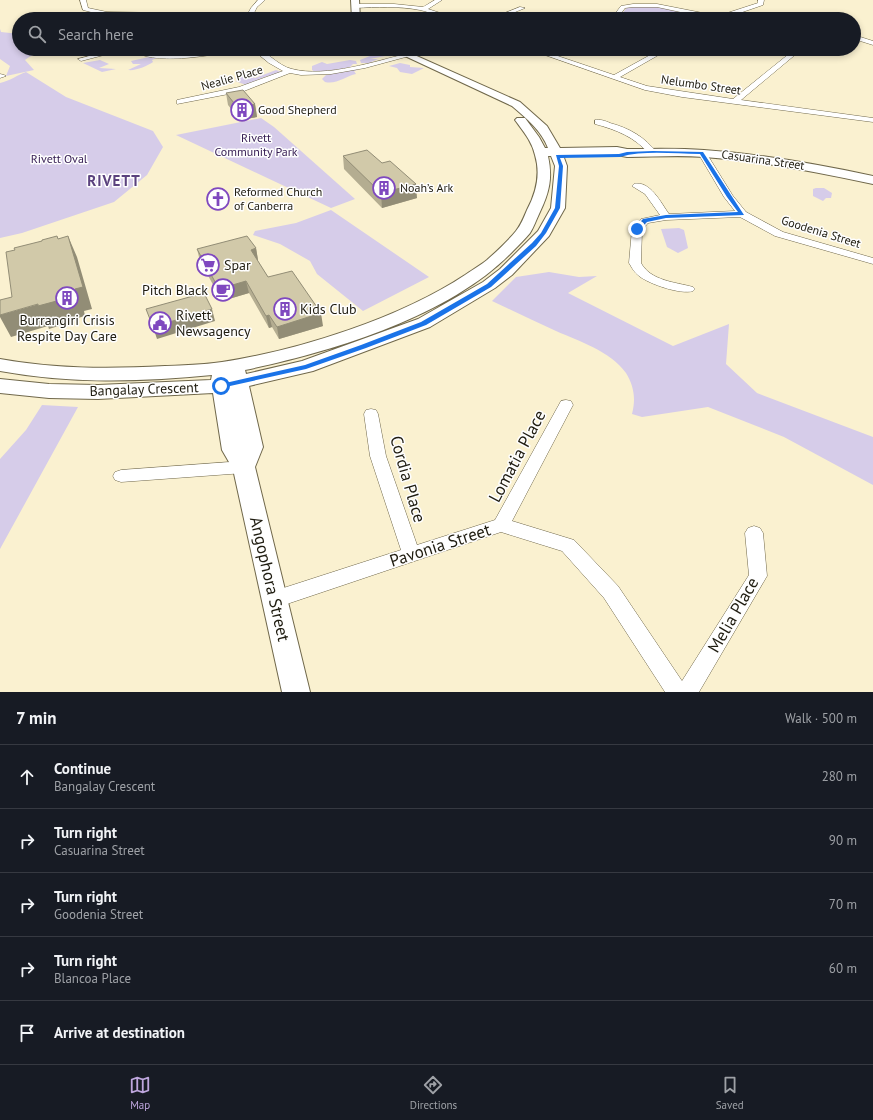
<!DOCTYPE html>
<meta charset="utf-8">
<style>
:root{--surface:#171b24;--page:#20242c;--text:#f1f3f6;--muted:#9ea1a6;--line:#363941;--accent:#bea6dd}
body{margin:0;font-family:"PT Sans",sans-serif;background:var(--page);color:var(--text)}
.stop{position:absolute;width:12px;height:12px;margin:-9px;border:3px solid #1a73e8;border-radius:50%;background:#fff}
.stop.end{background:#1a73e8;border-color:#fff;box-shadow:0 1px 4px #0008}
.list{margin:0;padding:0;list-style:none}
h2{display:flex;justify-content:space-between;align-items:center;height:52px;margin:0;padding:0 16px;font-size:17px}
h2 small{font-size:13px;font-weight:400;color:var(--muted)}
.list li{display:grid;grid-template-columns:26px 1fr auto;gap:12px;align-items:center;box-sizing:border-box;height:64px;padding:0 16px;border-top:1px solid var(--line)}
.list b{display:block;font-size:15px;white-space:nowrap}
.list p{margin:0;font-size:13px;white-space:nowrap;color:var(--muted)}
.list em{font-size:13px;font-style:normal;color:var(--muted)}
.icon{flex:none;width:22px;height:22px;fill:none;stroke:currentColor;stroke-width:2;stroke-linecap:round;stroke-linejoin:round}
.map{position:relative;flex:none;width:873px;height:692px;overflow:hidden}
.search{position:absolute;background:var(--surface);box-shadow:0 2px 6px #0003;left:12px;right:12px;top:12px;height:44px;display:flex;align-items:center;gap:10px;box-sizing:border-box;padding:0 14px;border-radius:22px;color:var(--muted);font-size:15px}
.sheet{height:372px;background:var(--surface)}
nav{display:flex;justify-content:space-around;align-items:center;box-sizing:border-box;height:56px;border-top:1px solid var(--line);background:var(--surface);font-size:11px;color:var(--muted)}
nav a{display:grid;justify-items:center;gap:2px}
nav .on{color:var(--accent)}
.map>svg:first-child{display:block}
.green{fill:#d6cce9}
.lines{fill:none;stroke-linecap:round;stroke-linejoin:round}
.street-casing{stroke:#70684b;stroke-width:1}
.secondary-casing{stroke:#70684b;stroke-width:2}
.street{fill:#fff;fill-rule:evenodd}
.secondary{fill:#fff;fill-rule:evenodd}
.wall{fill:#b4ad91}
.shaded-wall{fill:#928d76}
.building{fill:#d1c9a9;stroke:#928d76}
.route{fill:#1a73e8}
.labels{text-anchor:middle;stroke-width:3;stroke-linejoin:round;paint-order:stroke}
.far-street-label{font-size:12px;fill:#1f1c10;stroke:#fefefe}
.far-poi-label{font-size:12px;fill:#1f1c10;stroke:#fefefe;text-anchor:start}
.far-park-label{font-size:12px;fill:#331a51;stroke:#fefefe}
.poi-label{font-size:14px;fill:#1f1c10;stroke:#fefefe;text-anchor:start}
.street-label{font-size:14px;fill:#1f1c10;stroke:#fefefe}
.far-district-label{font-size:15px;font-weight:bold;letter-spacing:1px;fill:#5b427e;stroke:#fefefe}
.near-street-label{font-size:17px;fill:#1f1c10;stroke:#fefefe}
</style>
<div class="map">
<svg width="873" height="692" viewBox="0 0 873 692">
<rect width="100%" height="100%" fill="#faf1d0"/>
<path class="green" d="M643,4L652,5L712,19H618L628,6Z
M0,29L1,32L19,34V49H65C51,50 36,51 25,60L34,70L6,76L10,66L0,59Z
M373,49H381V50L389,53L390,55L370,59H369H378L369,63H361L360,60L370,56L367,54L377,52Z
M149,57L157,58L152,60L153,62C147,66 136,71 128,70L141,64H133L131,61Z
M100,60L109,64L99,68L116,69L102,72L83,63Z
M350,60L356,61L357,64H353L350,67C338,70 327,71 315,72L312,70V66L322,62L327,64Z
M400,63L410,65V67L424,68L412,74L400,72L397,68L389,66Z
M353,69L358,70L354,71L356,74C346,76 336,85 325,82L322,79L326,75Z
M276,70L282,72L265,77L246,85L235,81L239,80L235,78C242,76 248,75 255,78Z
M26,72L66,97L153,131L163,147L147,175L114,202L22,233L0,238V83C10,81 17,75 26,72Z
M261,118L274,127L355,199L331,208L176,135Z
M816,188H824L832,193L831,198H826L823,201L813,196V189Z
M331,210L429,277L363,311L317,274L310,261L280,244L253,235L255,231L296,223Z
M679,228L684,230L688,248L678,253L667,247L661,229Z
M549,272L579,277L597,276L568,293L673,346L729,324L726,364L757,393L873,437V485L784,437L708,407L642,417L632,414C636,399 634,386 626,373C610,351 579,341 556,331C534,321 513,311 492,301L516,277Z
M42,405L78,407L0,549V459L26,430Z"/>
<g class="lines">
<g class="street-casing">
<path id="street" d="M80,0H86L88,8L107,12L173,13L211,17L214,19L107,16L83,10Z
M258,0H265L257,7L251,19H245L251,8Z
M435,0H442L428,9L459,19C446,19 433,13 420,10C399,6 377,7 355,8L352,6L355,4H394L423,7Z
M758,0H764L763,5L722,19H713L657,7H633L625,8L617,19H611L621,6L633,4H657L718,16L758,3Z
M520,7L525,8L498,19H490Z
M854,35L873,41V45L854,39Z
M116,49H127L81,61L78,59Z
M130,49C143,49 156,54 170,55C193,56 216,49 239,49L236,51C209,55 153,67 130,49Z
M252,49C267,49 277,66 292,69C327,78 375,61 410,53L413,55L365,68L331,74L301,75L290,73L244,91L177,104V100L239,87L283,71L269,63Z
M528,49H537L614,75L661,49H669L620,77L647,86L733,99L795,49H802L741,100L873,118V122L682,97L645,90Z
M0,74L4,75L6,76L0,78Z
M595,120C600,119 606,121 610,123C629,128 645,137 657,153L653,156L650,155C635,137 617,130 595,124Z
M702,150L705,151L733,196L746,212L783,232L873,258V264L775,236L740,217L666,220L648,223L642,230L641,263C651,281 675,282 693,287L695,289L693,291C681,295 649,284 639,276C634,272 632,268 629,263L632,229L641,219L660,215L645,194L632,186L634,184C650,180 661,203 669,214L735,211L724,197L698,153Z
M566,400L571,401L573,405L512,521L574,540L618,586L682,681L749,575L745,533L748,528L754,526L760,528L763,533L767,576L699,692H665L604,598L562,551L501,532L275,608L268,605L266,599L268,593L401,550L370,456L364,414L366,410L371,409L376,410L378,414L386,456L417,545L495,520L561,401Z
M244,461L250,463L252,467L250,471L244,473L121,482L115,480L113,476L115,472L121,470Z"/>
</g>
<g class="secondary-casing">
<path id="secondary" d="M351,0H359L360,19H352Z
M390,49H401L520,102L547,126L560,148L617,147L627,149C652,149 678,148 704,150C761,154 817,164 873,176V184C817,172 761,161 704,157C678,155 652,157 627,157L617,155H563L567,166L565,208L549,236L512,275L495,288L430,327L313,371L249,386L263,447L255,467L310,692H282L233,469L222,450L213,393L98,399L49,398L0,393V379L49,384L98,385L211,380L212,375C141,382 70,384 0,371V359C55,369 109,369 165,366C184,365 203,365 222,362C300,350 400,318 465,275C472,270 481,265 487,260C497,251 508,241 516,231C521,225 524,217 527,210C536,193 541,175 535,155C532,141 523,131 515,120L517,118H525L539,137L545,148H548C541,130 527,119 512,106ZM548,156H551L555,166L551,208L538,231L500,269L483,282L418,319L302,361L246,374L245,370C332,352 451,316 513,251C519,245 525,239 530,233C534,227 536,220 539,214C549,193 553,179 548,156Z"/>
</g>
<use href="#street" class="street"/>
<use href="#secondary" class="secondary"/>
</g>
<path class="wall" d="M226,93L255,104L257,117L240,120L228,105Z
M343,156L417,198L382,208L344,169Z
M256,248L258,260H257L268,277L323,326L279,339L272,327L269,328L249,293L222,301L200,261L197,249Z"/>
<path class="shaded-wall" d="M255,104L257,117L240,120L238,108Z
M416,184L417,198L382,208L381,193Z
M68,236L77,257L92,309L84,311L85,316L74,319V321L49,329L48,326L11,337L0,317V315L64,297L75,289Z
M256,248L258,260L253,261L251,250Z
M246,281L249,293L222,301L219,289Z
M212,309L215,321L157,339L153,327Z
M321,313L323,326L279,339L277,327Z
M269,315L272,327L269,328L266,316Z"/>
<path class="building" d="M243,90L255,104L238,108L226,93Z
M367,150L382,163L390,161L416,184L381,193L343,156Z
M57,236L58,239L68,236L83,287L75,289L76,294L64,297V299L38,306V304L0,315V300L12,297L6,252L15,250L14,248L42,241V240Z
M247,236L256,248L251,250L268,277L292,271L321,313L277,327L269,315L266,316L246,281L219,289L197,249Z
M204,293L212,309L153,327L146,309Z"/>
<path class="route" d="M653,151L703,152L744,215L666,218L647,222L639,230H635V228L643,219L666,215L738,212L727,197L700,154C674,154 645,150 620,157L560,158L563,166L560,208L546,233L536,246L491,287L426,325L366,348L306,369L221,388L218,386L221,384L305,365L361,345L421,322L487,284L532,243L541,233L555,208L559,166L556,155L619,154L627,152Z"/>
<defs>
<g id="building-ring" transform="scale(1.15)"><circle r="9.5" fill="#fefefe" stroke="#7f48bf" stroke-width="1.5"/><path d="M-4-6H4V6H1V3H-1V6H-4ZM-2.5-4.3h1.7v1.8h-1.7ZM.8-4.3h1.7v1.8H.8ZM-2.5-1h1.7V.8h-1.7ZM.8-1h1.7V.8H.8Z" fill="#7f48bf"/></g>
<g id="church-ring" transform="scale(1.15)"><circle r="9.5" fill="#fefefe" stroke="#7f48bf" stroke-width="1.5"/><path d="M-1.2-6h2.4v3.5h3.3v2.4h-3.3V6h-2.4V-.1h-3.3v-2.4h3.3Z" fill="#7f48bf"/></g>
<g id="supermarket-ring" transform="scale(1.15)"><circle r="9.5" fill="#fefefe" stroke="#7f48bf" stroke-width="1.5"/><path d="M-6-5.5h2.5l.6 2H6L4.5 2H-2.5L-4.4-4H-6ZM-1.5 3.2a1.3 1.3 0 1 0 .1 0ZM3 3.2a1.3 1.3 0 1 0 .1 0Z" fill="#7f48bf"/></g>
<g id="cafe-ring" transform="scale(1.15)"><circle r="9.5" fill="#fefefe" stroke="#7f48bf" stroke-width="1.5"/><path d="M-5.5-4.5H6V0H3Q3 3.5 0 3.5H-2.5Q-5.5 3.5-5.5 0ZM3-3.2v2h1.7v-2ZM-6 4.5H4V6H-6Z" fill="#7f48bf"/></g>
<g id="civic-ring" transform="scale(1.15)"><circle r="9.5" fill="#fefefe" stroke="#7f48bf" stroke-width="1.5"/><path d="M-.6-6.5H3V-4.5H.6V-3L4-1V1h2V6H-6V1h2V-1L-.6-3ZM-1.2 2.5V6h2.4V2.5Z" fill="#7f48bf"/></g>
</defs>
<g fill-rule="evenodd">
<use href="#building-ring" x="242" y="110"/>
<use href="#building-ring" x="384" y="188"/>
<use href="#church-ring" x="218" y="199"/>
<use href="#supermarket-ring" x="208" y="265"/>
<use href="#cafe-ring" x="223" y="290"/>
<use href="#building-ring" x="67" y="298"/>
<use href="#building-ring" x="285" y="309"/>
<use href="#civic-ring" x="160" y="323"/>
</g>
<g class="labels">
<g class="far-street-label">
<text transform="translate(232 78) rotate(-16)" y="4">Nealie Place</text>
<text transform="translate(701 85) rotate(8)" y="4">Nelumbo Street</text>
<text transform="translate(763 160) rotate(8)" y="4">Casuarina Street</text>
<text transform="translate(821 232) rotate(17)" y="4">Goodenia Street</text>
</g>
<g class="far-poi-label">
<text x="258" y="114">Good Shepherd</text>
<text x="400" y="192">Noah’s Ark</text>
<text x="234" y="196">Reformed Church<tspan x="234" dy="14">of Canberra</tspan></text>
</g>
<g class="far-park-label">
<text x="256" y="142">Rivett<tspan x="256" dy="14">Community Park</tspan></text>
<text x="59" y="163">Rivett Oval</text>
</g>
<g class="poi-label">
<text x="224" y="270">Spar</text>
<text x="208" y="295" text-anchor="end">Pitch Black</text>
<text x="300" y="314">Kids Club</text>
<text x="176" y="320">Rivett<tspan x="176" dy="16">Newsagency</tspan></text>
<text x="67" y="325" text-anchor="middle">Burrangiri Crisis<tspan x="67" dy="16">Respite Day Care</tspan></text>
</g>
<g class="street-label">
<text transform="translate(144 389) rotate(-2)" y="5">Bangalay Crescent</text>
</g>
<g class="far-district-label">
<text x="114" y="186">RIVETT</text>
</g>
<g class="near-street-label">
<text transform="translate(517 456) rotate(-62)" y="6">Lomatia Place</text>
<text transform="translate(408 479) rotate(74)" y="6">Cordia Place</text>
<text transform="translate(440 545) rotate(-18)" y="6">Pavonia Street</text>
<text transform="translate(270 579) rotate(77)" y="6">Angophora Street</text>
<text transform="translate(733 615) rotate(-60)" y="6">Melia Place</text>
</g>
</g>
</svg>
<div class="stop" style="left:221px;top:386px"></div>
<div class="stop end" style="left:637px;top:229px"></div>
<div class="search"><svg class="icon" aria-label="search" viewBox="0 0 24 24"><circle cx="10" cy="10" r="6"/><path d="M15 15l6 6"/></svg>Search here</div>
</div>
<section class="sheet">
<h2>7 min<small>Walk · 500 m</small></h2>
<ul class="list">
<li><svg class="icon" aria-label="ahead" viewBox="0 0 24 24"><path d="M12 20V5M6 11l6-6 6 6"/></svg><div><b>Continue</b><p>Bangalay Crescent</p></div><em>280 m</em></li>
<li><svg class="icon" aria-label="right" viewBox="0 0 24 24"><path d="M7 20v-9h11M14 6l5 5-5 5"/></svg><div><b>Turn right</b><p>Casuarina Street</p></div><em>90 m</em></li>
<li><svg class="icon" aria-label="right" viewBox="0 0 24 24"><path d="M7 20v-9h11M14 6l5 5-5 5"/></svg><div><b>Turn right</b><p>Goodenia Street</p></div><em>70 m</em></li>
<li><svg class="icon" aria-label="right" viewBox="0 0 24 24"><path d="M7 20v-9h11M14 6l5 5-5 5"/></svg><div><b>Turn right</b><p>Blancoa Place</p></div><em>60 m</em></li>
<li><svg class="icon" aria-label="arrive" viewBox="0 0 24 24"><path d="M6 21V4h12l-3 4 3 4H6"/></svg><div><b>Arrive at destination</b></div></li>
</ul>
</section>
<nav>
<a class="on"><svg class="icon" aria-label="map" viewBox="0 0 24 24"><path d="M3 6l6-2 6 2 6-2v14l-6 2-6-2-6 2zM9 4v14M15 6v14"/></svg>Map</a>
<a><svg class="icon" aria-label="directions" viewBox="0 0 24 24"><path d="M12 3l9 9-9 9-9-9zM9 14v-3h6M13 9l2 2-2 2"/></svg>Directions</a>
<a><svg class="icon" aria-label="saved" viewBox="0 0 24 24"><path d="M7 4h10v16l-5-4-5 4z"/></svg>Saved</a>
</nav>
